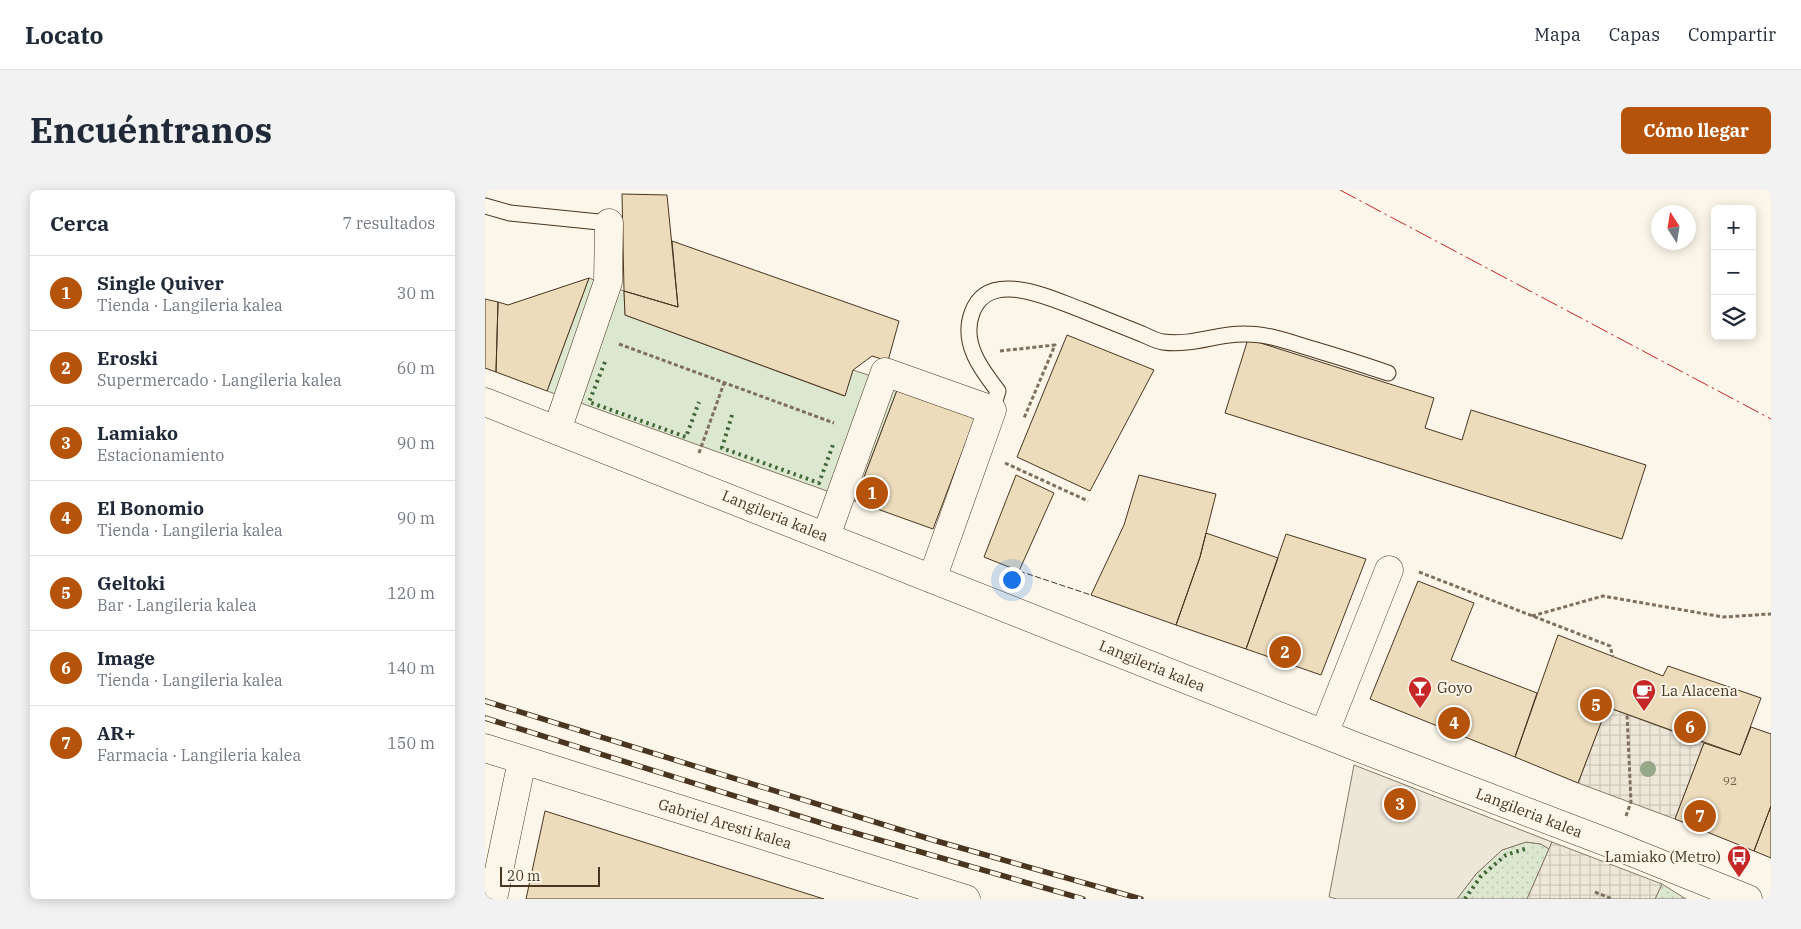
<!DOCTYPE html>
<html lang="es">
<meta charset="utf-8">
<style>
:root{--surface:#fff;--page:#f2f2f3;--text:#1f2937;--muted:#747a83;--line:#e0e1e3;--accent:#b45309}
body{margin:0;font-family:"IBM Plex Serif",serif;background:var(--page);color:var(--text)}
.controls{position:absolute;right:15px;top:15px;display:grid;overflow:hidden;border-radius:8px;box-shadow:0 2px 12px #0003}
.controls button{width:45px;height:45px;display:grid;place-items:center;padding:0;border:0;border-bottom:1px solid var(--line);background:var(--surface);color:var(--text);font:25px sans-serif}
.compass{position:absolute;left:1166px;top:15px;width:45px;height:45px;border-radius:50%;background:var(--surface);box-shadow:0 2px 12px #0003;rotate:348deg}
.scale{position:absolute;left:15px;bottom:12px;width:100px;box-sizing:border-box;padding-left:5px;border:2px solid #4a3520;border-top:0;font-size:14px;line-height:18px;white-space:nowrap;color:#4a3520;-webkit-text-stroke:4px #fbf6e9;paint-order:stroke}
.you{position:absolute;left:526px;top:389px;width:18px;height:18px;margin:-12px;border:4px solid #fff;border-radius:50%;background:#1a73e8;box-shadow:0 0 0 8px #1a73e833}
.badge{display:grid;place-items:center;width:32px;height:32px;border-radius:50%;background:var(--accent);color:#fff;font-size:16px;font-weight:700}
.pin{position:absolute;translate:-50% -50%;border:2px solid #fff;box-shadow:0 1px 5px #0006}
.list{margin:0;padding:0;list-style:none}
h2{display:flex;justify-content:space-between;align-items:center;height:65px;margin:0;padding:0 20px;font-size:21px}
h2 small{font-size:16px;font-weight:400;color:var(--muted)}
.list li{display:grid;grid-template-columns:32px 1fr auto;gap:15px;align-items:center;box-sizing:border-box;height:75px;padding:0 20px;border-top:1px solid var(--line)}
.list b{display:block;font-size:19px;white-space:nowrap}
.list p{margin:0;font-size:16px;white-space:nowrap;color:var(--muted)}
.list em{font-size:16px;font-style:normal;color:var(--muted)}
.icon{flex:none;width:28px;height:28px;fill:none;stroke:currentColor;stroke-width:2;stroke-linecap:round;stroke-linejoin:round}
.map{position:relative;flex:none;width:1286px;height:709px;overflow:hidden;border-radius:8px}
header{display:flex;align-items:center;gap:30px;box-sizing:border-box;height:70px;padding:0 25px;background:var(--surface);border-bottom:1px solid var(--line)}
header strong{font-size:24px}
nav{display:flex;gap:28px;margin-inline-start:auto;font-size:18px}
.intro{display:flex;align-items:center;justify-content:space-between;box-sizing:border-box;height:120px;padding:0 30px}
h1{margin:0;font-size:35px}
.button{padding:12px 22px;border-radius:8px;background:var(--accent);color:#fff;font-size:18px;font-weight:700}
main{display:flex;gap:30px;padding:0 30px}
aside{flex:1;background:var(--surface);border-radius:8px;box-shadow:0 2px 12px #0003}
.map>svg:first-child{display:block}
.grass{fill:url(#grass-dots);stroke:#887966}
.park{fill:#dce7d0;stroke:#887966}
.parking{fill:#ede7d9;stroke:#887966}
.plaza{fill:url(#plaza-grid);stroke:#887966}
.building{fill:#ecdcbc;stroke:#4a3520}
.lines{fill:none;stroke-linecap:round;stroke-linejoin:round}
.lane-casing{stroke:#4a3520;stroke-width:17}
.street-casing{stroke:#4a3520;stroke-width:29}
.path{stroke:#7f6f5c;stroke-width:3;stroke-dasharray:4 2.5;stroke-linecap:butt}
.lane{stroke:#fbf6e9;stroke-width:15}
.street{stroke:#fbf6e9;stroke-width:28}
.rail-casing{stroke:#4a3520;stroke-width:5.5}
.rail{stroke:#fbf6e9;stroke-width:4;stroke-dasharray:11;stroke-linecap:butt}
.hedge{stroke:#436837;stroke-width:4;stroke-dasharray:2.5 4;stroke-linecap:butt}
.fence{stroke:#4a3520;stroke-width:1;stroke-dasharray:6 2.5;stroke-linecap:butt}
.power{stroke:#c62828;stroke-width:1;stroke-dasharray:18 4 2.5 4;stroke-linecap:butt}
.tree{fill:#96a887}
.labels{text-anchor:middle;stroke-width:4;stroke-linejoin:round;paint-order:stroke}
.number-label{font-size:12px;fill:#725f47}
.street-label{font-size:15px;fill:#4a3520;stroke:#fbf6e9}
.poi-label{font-size:15px;fill:#4a3520;stroke:#fbf6e9;text-anchor:start}
</style>
<header>
<strong>Locato</strong>
<nav><a>Mapa</a><a>Capas</a><a>Compartir</a></nav>
</header>
<div class="intro"><h1>Encuéntranos</h1><a class="button">Cómo llegar</a></div>
<main>
<aside>
<h2>Cerca<small>7 resultados</small></h2>
<ul class="list">
<li><span class="badge">1</span><div><b>Single Quiver</b><p>Tienda · Langileria kalea</p></div><em>30 m</em></li>
<li><span class="badge">2</span><div><b>Eroski</b><p>Supermercado · Langileria kalea</p></div><em>60 m</em></li>
<li><span class="badge">3</span><div><b>Lamiako</b><p>Estacionamiento</p></div><em>90 m</em></li>
<li><span class="badge">4</span><div><b>El Bonomio</b><p>Tienda · Langileria kalea</p></div><em>90 m</em></li>
<li><span class="badge">5</span><div><b>Geltoki</b><p>Bar · Langileria kalea</p></div><em>120 m</em></li>
<li><span class="badge">6</span><div><b>Image</b><p>Tienda · Langileria kalea</p></div><em>140 m</em></li>
<li><span class="badge">7</span><div><b>AR+</b><p>Farmacia · Langileria kalea</p></div><em>150 m</em></li>
</ul>
</aside>
<div class="map">
<svg width="1286" height="709" viewBox="0 0 1286 709">
<defs>
<pattern id="grass-dots" width="8" height="8" patternUnits="userSpaceOnUse" patternTransform="scale(1.25)"><rect width="8" height="8" fill="#dce7d0"/><path d="M2 2h.1M6 6h.1" fill="none" stroke="#bec7b2" stroke-width="1.8" stroke-linecap="round"/></pattern>
<pattern id="plaza-grid" width="8" height="8" patternUnits="userSpaceOnUse" patternTransform="scale(1.25)"><rect width="8" height="8" fill="#ede7d9"/><path d="M0 4h8M4 0v8" fill="none" stroke="#cdc7ba"/></pattern>
</defs>
<rect width="100%" height="100%" fill="#fbf6e9"/>
<path class="grass" d="M1041,652L1056,654L1064,659L1042,709H972L991,684L1017,660Z
M1177,694L1201,709H1170Z"/>
<path class="park" d="M104,88L139,101L140,125L359,206L368,180L414,195L370,311L62,201Z"/>
<path class="parking" d="M869,575L1067,652L1064,659L1056,654L1041,652L1017,660L991,684L972,709H852L844,707Z"/>
<path class="plaza" d="M1122,517L1219,553L1190,629L1093,593Z
M1067,652L1177,694L1170,709H1042Z"/>
<path class="building" d="M137,4L182,5L193,117L139,101Z
M187,51L414,131L403,171L387,166L368,180L360,206L140,125L139,101L193,117Z
M104,88L62,201L11,182L13,112L23,115Z
M0,109L13,112L11,182L0,178Z
M582,145L669,180L605,301L532,267Z
M763,149L949,208L940,238L977,250L986,220L1161,275L1137,349L740,223Z
M414,195L492,223L448,339L370,311Z
M531,285L569,303L534,381L499,367Z
M654,285L731,304L715,367L691,435L606,405L639,335Z
M721,343L793,368L761,459L691,435L715,367Z
M801,344L881,369L836,485L761,459Z
M933,391L989,413L966,470L1052,503L1030,567L885,509Z
M1073,445L1178,486L1183,476L1276,508L1255,565L1122,517L1093,593L1030,567Z
M1266,537L1286,544V616L1269,661L1190,629L1219,553L1255,565Z
M1286,616V668L1269,661Z
M60,621L339,709H41Z"/>
<g class="lines">
<g class="lane-casing">
<path id="lane" d="M0,16L25,23L124,33
M507,220L513,201C496,179 476,153 487,123C503,77 567,109 597,120C617,128 637,136 657,144C664,147 671,151 678,152C708,156 733,143 761,144C785,144 807,153 831,160C855,167 879,175 903,183"/>
</g>
<g class="street-casing">
<path id="street" d="M0,212L872,557L1129,655L1263,709
M72,240L123,92L124,33
M341,346L400,182L507,220L447,389
M839,544L904,380
M0,558L481,709
M8,709L37,571"/>
</g>
<path class="path" d="M134,154L349,233
M515,161L570,155L539,228
M214,263L239,193
M520,273L603,311
M934,382L1125,456L1128,467
M1047,426L1118,406L1238,427L1286,424
M1141,626L1146,612L1142,524
M1110,702L1127,709"/>
<use href="#lane" class="lane"/>
<use href="#street" class="street"/>
<g class="rail-casing">
<path id="rail" d="M0,511L448,650L656,709
M0,528L346,636L598,709"/>
</g>
<use href="#rail" class="rail"/>
<path class="hedge" d="M120,172L104,212L201,247L214,212
M247,225L237,258L334,293L349,252
M980,709L996,686L1021,665L1043,658"/>
<path class="fence" d="M534,381L606,405"/>
<path class="power" d="M855,0L1286,229"/>
</g>
<circle class="tree" cx="1163" cy="579" r="8"/>
<defs>
<g id="bar-pin" transform="scale(1.25)"><path d="M0 17L-7.5 6A9.5 9.5 0 1 1 7.5 6Z" fill="#c62828" stroke="#fbf6e9"/><path d="M-6-5H6L.8 .8V4.5H3.5V6h-7V4.5H-.8V.8Z" fill="#fff"/></g>
<g id="cafe-pin" transform="scale(1.25)"><path d="M0 17L-7.5 6A9.5 9.5 0 1 1 7.5 6Z" fill="#c62828" stroke="#fbf6e9"/><path d="M-5.5-4.5H6V0H3Q3 3.5 0 3.5H-2.5Q-5.5 3.5-5.5 0ZM3-3.2v2h1.7v-2ZM-6 4.5H4V6H-6Z" fill="#fff"/></g>
<g id="bus-pin" transform="scale(1.25)"><path d="M0 17L-7.5 6A9.5 9.5 0 1 1 7.5 6Z" fill="#c62828" stroke="#fbf6e9"/><path d="M-5-6H5V4H4V6H2V4H-2V6H-4V4H-5ZM-3.5-4V0h7V-4ZM-3.5 1.2v1.5H-2V1.2ZM2 1.2v1.5H3.5V1.2Z" fill="#fff"/></g>
</defs>
<g fill-rule="evenodd">
<use href="#bar-pin" x="935" y="498"/>
<use href="#cafe-pin" x="1159" y="501"/>
<use href="#bus-pin" x="1254" y="667"/>
</g>
<g class="labels">
<g class="number-label">
<text x="1245" y="595">92</text>
</g>
<g class="street-label">
<text transform="translate(290 326) rotate(22)" y="5">Langileria kalea</text>
<text transform="translate(667 476) rotate(22)" y="5">Langileria kalea</text>
<text transform="translate(1044 623) rotate(21)" y="5">Langileria kalea</text>
<text transform="translate(240 634) rotate(17)" y="5">Gabriel Aresti kalea</text>
</g>
<g class="poi-label">
<text x="952" y="503">Goyo</text>
<text x="1176" y="506">La Alacena</text>
<text x="1236" y="672" text-anchor="end">Lamiako (Metro)</text>
</g>
</g>
</svg>
<div class="controls">
<button>+</button>
<button>−</button>
<button><svg class="icon" aria-label="layers" viewBox="0 0 24 24"><path d="M12 4l9 5-9 5-9-5zM3 14l9 5 9-5"/></svg></button>
</div>
<svg class="compass" viewBox="-18 -18 36 36"><path d="M0-13l5 13h-10z" fill="#e53935"/><path d="M0 13l5-13h-10z" fill="#747a83"/></svg>
<div class="scale">20 m</div>
<div class="you"></div>
<div class="pin badge" style="left:387px;top:303px">1</div>
<div class="pin badge" style="left:800px;top:462px">2</div>
<div class="pin badge" style="left:915px;top:614px">3</div>
<div class="pin badge" style="left:969px;top:533px">4</div>
<div class="pin badge" style="left:1111px;top:515px">5</div>
<div class="pin badge" style="left:1205px;top:537px">6</div>
<div class="pin badge" style="left:1215px;top:626px">7</div>
</div>
</main>
